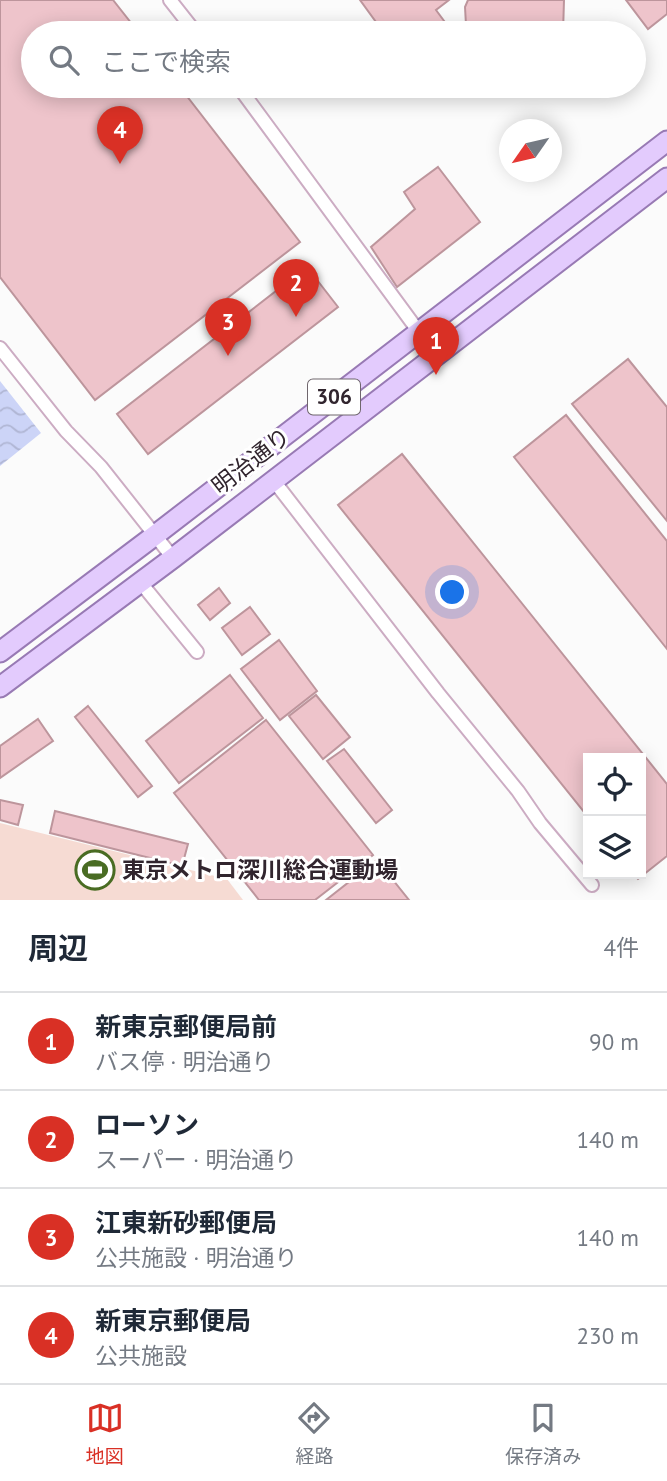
<!DOCTYPE html>
<html lang="ja">
<meta charset="utf-8">
<style>
:root{--surface:#fff;--page:#f6f6f7;--text:#1f2937;--muted:#747a83;--line:#e0e1e3;--accent:#d93025}
body{margin:0;font-family:"PT Sans","Noto Sans JP",sans-serif;background:var(--page);color:var(--text)}
.controls{position:absolute;right:21px;bottom:21px;display:grid;overflow:hidden;border-radius:0px;box-shadow:0 4px 18px #0003}
.controls button{width:63px;height:63px;display:grid;place-items:center;padding:0;border:0;border-bottom:2px solid var(--line);background:var(--surface);color:var(--text);font:35px sans-serif}
.compass{position:absolute;left:499px;top:119px;width:63px;height:63px;border-radius:50%;background:var(--surface);box-shadow:0 4px 18px #0003;rotate:236deg}
.you{position:absolute;left:453px;top:593px;width:24px;height:24px;margin:-18px;border:5px solid #fff;border-radius:50%;background:#1a73e8;box-shadow:0 0 0 10px #1a73e833}
.badge{display:grid;place-items:center;width:46px;height:46px;border-radius:50%;background:var(--accent);color:#fff;font-size:23px;font-weight:700}
.pin{position:absolute;translate:-50% -58px;filter:drop-shadow(0 2px 4px #0008)}
.pin::after{content:'';position:absolute;top:37px;width:24px;height:21px;background:inherit;clip-path:polygon(0 0,100% 0,50% 100%)}
.list{margin:0;padding:0;list-style:none}
h2{display:flex;justify-content:space-between;align-items:center;height:91px;margin:0;padding:0 28px;font-size:30px}
h2 small{font-size:23px;font-weight:400;color:var(--muted)}
.list li{display:grid;grid-template-columns:46px 1fr auto;gap:21px;align-items:center;box-sizing:border-box;height:98px;padding:0 28px;border-top:2px solid var(--line)}
.list b{display:block;font-size:26px;white-space:nowrap}
.list p{margin:0;font-size:23px;white-space:nowrap;color:var(--muted)}
.list em{font-size:23px;font-style:normal;color:var(--muted)}
.icon{flex:none;width:38px;height:38px;fill:none;stroke:currentColor;stroke-width:2;stroke-linecap:round;stroke-linejoin:round}
.map{position:relative;flex:none;width:667px;height:900px;overflow:hidden}
.search{position:absolute;background:var(--surface);box-shadow:0 4px 18px #0003;left:21px;right:21px;top:21px;height:77px;display:flex;align-items:center;gap:18px;box-sizing:border-box;padding:0 24px;border-radius:38px;color:var(--muted);font-size:26px}
.sheet{height:483px;background:var(--surface)}
nav{display:flex;justify-content:space-around;align-items:center;box-sizing:border-box;height:98px;border-top:2px solid var(--line);background:var(--surface);font-size:19px;color:var(--muted)}
nav a{display:grid;justify-items:center;gap:4px}
nav .on{color:var(--accent)}
.map>svg:first-child{display:block}
.park{fill:#f6dbd3}
.water{fill:url(#water-waves)}
.building{fill:#eec4cb;stroke:#bd959c;stroke-width:2}
.lines{fill:none;stroke-linecap:round;stroke-linejoin:round}
.minor-casing{stroke:#ccacc3;stroke-width:16}
.primary-casing{stroke:#987ab4;stroke-width:23}
.minor{stroke:#fff;stroke-width:12}
.primary{stroke:#e3cbfd;stroke-width:19}
.labels{text-anchor:middle;stroke-width:6;stroke-linejoin:round;paint-order:stroke}
.shield{fill:#fff;stroke:#6f666d;stroke-width:2}
.shield-label{font-size:21px;font-weight:bold;fill:#31252e}
.street-label{font-size:23px;fill:#31252e;stroke:#fff}
.poi-label{font-size:23px;font-weight:bold;fill:#31252e;stroke:#fff;text-anchor:start}
</style>
<div class="map">
<svg width="667" height="900" viewBox="0 0 667 900">
<defs>
<pattern id="water-waves" width="16" height="10" patternUnits="userSpaceOnUse" patternTransform="scale(1.75)"><rect width="16" height="10" fill="#ccd4f7"/><path d="M0 5q4-4 8 0t8 0" fill="none" stroke="#b0b6d4"/></pattern>
</defs>
<rect width="100%" height="100%" fill="#fbfbfb"/>
<path class="park" d="M0,823L227,879L243,900H0Z"/>
<path class="water" d="M0,381L41,433L0,466Z"/>
<path class="building" d="M0,0H113L139,33H33V86H179L300,242L95,400L0,277Z
M360,0H449L436,10L453,33H384Z
M468,0H564L563,33H472L466,25L465,7Z
M626,0H667V14L648,29Z
M438,167L480,222L397,287L371,247L415,209L404,192Z
M307,267L338,307L148,454L117,414Z
M628,359L667,407V521L572,404Z
M566,415L667,541V649L514,457Z
M402,454L667,784V856L638,879L633,874H641V758H588V817L338,505Z
M219,588L230,603L210,620L198,605Z
M250,607L270,634L242,655L222,628Z
M279,640L317,691L280,720L241,669Z
M230,675L263,718L179,783L146,741Z
M316,695L350,737L323,759L289,716Z
M88,706L152,786L138,797L75,717Z
M38,719L53,741L0,778V746Z
M266,720L373,855L315,900H259L174,793Z
M344,749L392,810L376,823L327,761Z
M0,800L23,805L18,825L0,820Z
M55,811L188,844L182,866L50,833Z
M377,860L409,900H326Z"/>
<g class="lines">
<g class="minor-casing">
<path id="minor" d="M170,0L196,33
M238,86L419,332
M0,348L66,431L101,467L173,558
M274,481L438,693L518,791L540,823L592,885
M141,583L197,652"/>
</g>
<g class="primary-casing">
<path id="primary" d="M0,652L154,536L667,141
M0,687L173,558L667,178"/>
</g>
<use href="#minor" class="minor"/>
<use href="#primary" class="primary"/>
</g>
<defs>
<g id="stadium-ring" transform="scale(2.0125)"><circle r="9.5" fill="#fff" stroke="#496c23" stroke-width="1.5"/><path d="M0-5a6.5 5 0 1 0 0 10a6.5 5 0 1 0 0-10ZM-3.5-1.8h7v3.6h-7Z" fill="#496c23"/></g>
</defs>
<g fill-rule="evenodd">
<use href="#stadium-ring" x="95" y="870"/>
</g>
<g class="labels">
<rect class="shield" x="308" y="379.5" width="52" height="35" rx="5"/>
<g class="shield-label">
<text x="334" y="404">306</text>
</g>
<g class="street-label">
<text transform="translate(251 461) rotate(-38)" y="8">明治通り</text>
</g>
<g class="poi-label">
<text x="122" y="878">東京メトロ深川総合運動場</text>
</g>
</g>
</svg>
<div class="controls">
<button><svg class="icon" aria-label="locate" viewBox="0 0 24 24"><circle cx="12" cy="12" r="6"/><path d="M12 2v4M12 18v4M2 12h4M18 12h4"/></svg></button>
<button><svg class="icon" aria-label="layers" viewBox="0 0 24 24"><path d="M12 4l9 5-9 5-9-5zM3 14l9 5 9-5"/></svg></button>
</div>
<svg class="compass" viewBox="-18 -18 36 36"><path d="M0-13l5 13h-10z" fill="#e53935"/><path d="M0 13l5-13h-10z" fill="#747a83"/></svg>
<div class="you"></div>
<div class="pin badge" style="left:436px;top:375px">1</div>
<div class="pin badge" style="left:296px;top:317px">2</div>
<div class="pin badge" style="left:228px;top:356px">3</div>
<div class="pin badge" style="left:120px;top:164px">4</div>
<div class="search"><svg class="icon" aria-label="search" viewBox="0 0 24 24"><circle cx="10" cy="10" r="6"/><path d="M15 15l6 6"/></svg>ここで検索</div>
</div>
<section class="sheet">
<h2>周辺<small>4件</small></h2>
<ul class="list">
<li><span class="badge">1</span><div><b>新東京郵便局前</b><p>バス停 · 明治通り</p></div><em>90 m</em></li>
<li><span class="badge">2</span><div><b>ローソン</b><p>スーパー · 明治通り</p></div><em>140 m</em></li>
<li><span class="badge">3</span><div><b>江東新砂郵便局</b><p>公共施設 · 明治通り</p></div><em>140 m</em></li>
<li><span class="badge">4</span><div><b>新東京郵便局</b><p>公共施設</p></div><em>230 m</em></li>
</ul>
</section>
<nav>
<a class="on"><svg class="icon" aria-label="map" viewBox="0 0 24 24"><path d="M3 6l6-2 6 2 6-2v14l-6 2-6-2-6 2zM9 4v14M15 6v14"/></svg>地図</a>
<a><svg class="icon" aria-label="directions" viewBox="0 0 24 24"><path d="M12 3l9 9-9 9-9-9zM9 14v-3h6M13 9l2 2-2 2"/></svg>経路</a>
<a><svg class="icon" aria-label="saved" viewBox="0 0 24 24"><path d="M7 4h10v16l-5-4-5 4z"/></svg>保存済み</a>
</nav>
